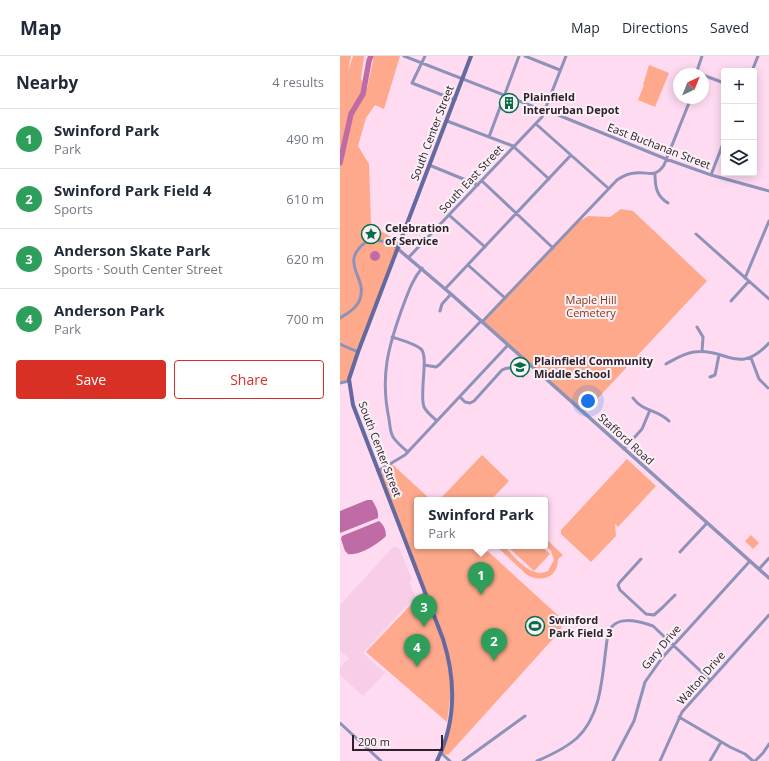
<!DOCTYPE html>
<meta charset="utf-8">
<style>
:root{--surface:#fff;--page:#f6f6f7;--text:#1f2937;--muted:#747a83;--line:#e0e1e3;--accent:#d93025}
body{margin:0;font-family:"Open Sans",sans-serif;background:var(--page);color:var(--text)}
.controls{position:absolute;right:12px;top:12px;display:grid;overflow:hidden;border-radius:4px;box-shadow:0 2px 10px #0003}
.controls button{width:36px;height:36px;display:grid;place-items:center;padding:0;border:0;border-bottom:1px solid var(--line);background:var(--surface);color:var(--text);font:20px sans-serif}
.compass{position:absolute;left:333px;top:12px;width:36px;height:36px;border-radius:50%;background:var(--surface);box-shadow:0 2px 10px #0003;rotate:43deg}
.scale{position:absolute;left:12px;bottom:10px;width:91px;box-sizing:border-box;padding-left:4px;border:2px solid #30202b;border-top:0;font-size:11px;line-height:14px;white-space:nowrap;color:#30202b;-webkit-text-stroke:3px #faf1f7;paint-order:stroke}
.you{position:absolute;left:248px;top:345px;width:14px;height:14px;margin:-10px;border:3px solid #fff;border-radius:50%;background:#1a73e8;box-shadow:0 0 0 6px #1a73e833}
.badge{display:grid;place-items:center;width:26px;height:26px;border-radius:50%;background:var(--accent);color:#fff;font-size:13px;font-weight:700}
.pin{position:absolute;translate:-50% -33px;filter:drop-shadow(0 1px 2px #0008)}
.pin::after{content:'';position:absolute;top:21px;width:14px;height:12px;background:inherit;clip-path:polygon(0 0,100% 0,50% 100%)}
.popup{position:absolute;left:74px;top:441px;width:134px;height:52px;box-sizing:border-box;display:grid;place-content:center;border-radius:4px;background:var(--surface);filter:drop-shadow(0 1px 3px #0005);font-size:13px;white-space:nowrap;color:var(--muted)}
.popup b{font-size:15px;color:var(--text)}
.popup::after{content:'';position:absolute;left:50%;top:100%;margin-left:-8px;border:8px solid transparent;border-top-color:var(--surface)}
.list{margin:0;padding:0;list-style:none}
h2{display:flex;justify-content:space-between;align-items:center;height:52px;margin:0;padding:0 16px;font-size:17px}
h2 small{font-size:13px;font-weight:400;color:var(--muted)}
.list li{display:grid;grid-template-columns:26px 1fr auto;gap:12px;align-items:center;box-sizing:border-box;height:60px;padding:0 16px;border-top:1px solid var(--line)}
.list b{display:block;font-size:15px;white-space:nowrap}
.list p{margin:0;font-size:13px;white-space:nowrap;color:var(--muted)}
.list em{font-size:13px;font-style:normal;color:var(--muted)}
.actions{display:flex;gap:8px;padding:12px 16px}
.actions a{flex:1;padding:9px 0;border:1px solid var(--accent);border-radius:4px;text-align:center;font-size:14px;color:var(--accent)}
.actions .main{background:var(--accent);color:#fff}
.icon{flex:none;width:22px;height:22px;fill:none;stroke:currentColor;stroke-width:2;stroke-linecap:round;stroke-linejoin:round}
.map{position:relative;flex:none;width:429px;height:705px;overflow:hidden}
header{display:flex;align-items:center;gap:24px;box-sizing:border-box;height:56px;padding:0 20px;background:var(--surface);border-bottom:1px solid var(--line)}
header strong{font-size:19px}
nav{display:flex;gap:22px;margin-inline-start:auto;font-size:14px}
main{display:flex}
aside{flex:1;background:var(--surface)}
.map>svg:first-child{display:block}
.built{fill:#f7cde8}
.green{fill:#fea98b}
.water{fill:#bf6ca6}
.lines{fill:none;stroke-linecap:round;stroke-linejoin:round}
.river{stroke:#bf6ca6;stroke-width:5.5}
.minor{stroke:#8e92b9;stroke-width:3}
.tertiary{stroke:#8e92b9;stroke-width:3.5}
.secondary{stroke:#6469a0;stroke-width:4}
.labels{text-anchor:middle;stroke-width:4;stroke-linejoin:round;paint-order:stroke}
.poi-label{font-size:11px;font-weight:bold;fill:#30202b;stroke:#faf1f7;text-anchor:start}
.street-label{font-size:11px;fill:#30202b;stroke:#faf1f7}
.park-label{font-size:11px;fill:#8a3412;stroke:#faf1f7}
</style>
<header>
<strong>Map</strong>
<nav><a>Map</a><a>Directions</a><a>Saved</a></nav>
</header>
<main>
<aside>
<h2>Nearby<small>4 results</small></h2>
<ul class="list">
<li><span class="badge" style="background:#2e9e5b">1</span><div><b>Swinford Park</b><p>Park</p></div><em>490 m</em></li>
<li><span class="badge" style="background:#2e9e5b">2</span><div><b>Swinford Park Field 4</b><p>Sports</p></div><em>610 m</em></li>
<li><span class="badge" style="background:#2e9e5b">3</span><div><b>Anderson Skate Park</b><p>Sports · South Center Street</p></div><em>620 m</em></li>
<li><span class="badge" style="background:#2e9e5b">4</span><div><b>Anderson Park</b><p>Park</p></div><em>700 m</em></li>
</ul>
<div class="actions"><a class="main">Save</a><a>Share</a></div>
</aside>
<div class="map">
<svg width="429" height="705" viewBox="0 0 429 705">
<rect width="100%" height="100%" fill="#ffdbf2"/>
<path class="built" d="M54,490L60,493L72,524L69,526L75,540L23,597L45,617L23,640L0,619V611L9,602L0,595V549Z"/>
<path class="green" d="M0,0H11L8,15L13,0H24L21,23L27,33L34,0H60L44,53L35,49L26,62L18,90L29,108L31,169L59,186L9,325L0,328Z
M309,9L329,17L315,51L298,44L304,29H303Z
M281,153L293,155L367,225L244,357L142,266L232,170L248,160L270,161Z
M142,399L169,425L151,444H102L101,442Z
M287,403L316,430L278,471L275,468L276,480L251,506L221,478V474Z
M52,408L91,444H77V490H142L223,564L221,574L108,699L101,697L109,671L112,628L107,666L26,596L83,536L38,415Z
M411,479L419,487L413,493L405,485Z
M205,482L223,499L218,503C218,521 202,527 187,519L156,490H164C175,501 191,523 208,515L214,504L211,495L205,489Z
M167,490H202L210,498L194,515Z"/>
<path class="water" d="M30 200a5 5 0 1 1 10 0a5 5 0 1 1-10 0Z
M27,444H32C35,449 39,455 38,462L0,477V455Z
M39,465C44,469 46,474 46,480C38,488 19,500 8,498L5,495L1,483L2,480Z"/>
<g class="lines">
<path class="river" d="M0,107L11,58L23,38L29,5L31,0"/>
<path class="minor" d="M64,0L205,55
M85,0L72,27L115,44
M185,0L220,14
M412,15L418,0
M361,18L357,15L362,0
M363,19L384,27
M206,54L326,103L371,119L429,135
M107,65L173,90L209,123
M196,68L268,132
M149,81L179,0
M89,109L138,129
M315,117C315,130 316,140 328,147
M371,119L384,85
M142,125L213,192
M109,159L145,191
M356,178L429,243
M69,201L202,61L226,0
M128,209L165,242
M405,222L429,165
M105,233L231,99
M391,245L409,225
M100,255L102,248L111,238
M0,262C8,257 17,252 20,243C25,228 15,220 14,207C13,202 15,198 17,195C27,179 45,184 59,192
M142,266L277,124C283,120 289,117 295,117C308,115 315,123 324,109L351,42
M357,271L363,281L362,296
M52,281C61,284 74,287 81,293C89,300 79,338 84,351C87,357 93,361 97,365
M0,288L18,296
M411,302L419,323L428,332
M326,308C335,303 344,297 354,296C388,292 398,320 429,287
M84,309L96,311L99,309L141,265
M370,321L375,319L379,299
M0,327L9,325
M120,341L125,346L130,347L134,345L162,314C171,309 176,314 183,320
M293,342C303,356 317,353 329,365
M284,393L302,373L310,354
M68,396C63,392 57,387 53,381C50,376 50,369 49,363C40,320 48,291 63,250C68,237 72,224 82,212
M38,415L65,399L168,289
M340,496L367,467
M301,503L280,526L278,529L280,534L306,558L314,559L322,552L335,539
M419,513L429,502
M339,661L390,691L405,698L413,705
M0,667L41,705
M101,697L110,705
M123,705L185,660
M197,705C211,699 226,692 237,682C264,657 262,612 268,578C274,558 298,565 313,570L370,624
M273,705L294,665L305,626L322,602L410,505
M320,705L342,656L429,559
M370,705L381,686
M415,705L423,697L429,688"/>
<path class="tertiary" d="M58,193L111,238L429,522"/>
<path class="secondary" d="M97,705C116,666 116,624 103,583L13,349L9,323L18,296L131,0"/>
</g>
<defs>
<g id="building-ring" transform="scale(1)"><circle r="9.5" fill="#faf1f7" stroke="#026f46" stroke-width="1.5"/><path d="M-4-6H4V6H1V3H-1V6H-4ZM-2.5-4.3h1.7v1.8h-1.7ZM.8-4.3h1.7v1.8H.8ZM-2.5-1h1.7V.8h-1.7ZM.8-1h1.7V.8H.8Z" fill="#026f46"/></g>
<g id="sight-ring" transform="scale(1)"><circle r="9.5" fill="#faf1f7" stroke="#026f46" stroke-width="1.5"/><path d="M0-6L1.8-2.2L6-1.7L2.9 1.2L3.7 5.4L0 3.3L-3.7 5.4L-2.9 1.2L-6-1.7L-1.8-2.2Z" fill="#026f46"/></g>
<g id="school-ring" transform="scale(1)"><circle r="9.5" fill="#faf1f7" stroke="#026f46" stroke-width="1.5"/><path d="M0-5L7-2L0 1L-7-2ZM-4 1L0 2.5L4 1V4Q0 6-4 4Z" fill="#026f46"/></g>
<g id="stadium-ring" transform="scale(1)"><circle r="9.5" fill="#faf1f7" stroke="#026f46" stroke-width="1.5"/><path d="M0-5a6.5 5 0 1 0 0 10a6.5 5 0 1 0 0-10ZM-3.5-1.8h7v3.6h-7Z" fill="#026f46"/></g>
</defs>
<g fill-rule="evenodd">
<use href="#building-ring" x="169" y="47"/>
<use href="#sight-ring" x="31" y="178"/>
<use href="#school-ring" x="180" y="311"/>
<use href="#stadium-ring" x="195" y="570"/>
</g>
<g class="labels">
<g class="poi-label">
<text x="183" y="45">Plainfield<tspan x="183" dy="13">Interurban Depot</tspan></text>
<text x="45" y="176">Celebration<tspan x="45" dy="13">of Service</tspan></text>
<text x="194" y="309">Plainfield Community<tspan x="194" dy="13">Middle School</tspan></text>
<text x="209" y="568">Swinford<tspan x="209" dy="13">Park Field 3</tspan></text>
</g>
<g class="street-label">
<text transform="translate(92 77) rotate(-69)" y="4">South Center Street</text>
<text transform="translate(319 90) rotate(21)" y="4">East Buchanan Street</text>
<text transform="translate(131 123) rotate(-47)" y="4">South East Street</text>
<text transform="translate(286 383) rotate(42)" y="4">Stafford Road</text>
<text transform="translate(40 393) rotate(69)" y="4">South Center Street</text>
<text transform="translate(321 591) rotate(-50)" y="4">Gary Drive</text>
<text transform="translate(361 622) rotate(-49)" y="4">Walton Drive</text>
</g>
<g class="park-label">
<text x="251" y="248">Maple Hill<tspan x="251" dy="13">Cemetery</tspan></text>
</g>
</g>
</svg>
<div class="controls">
<button>+</button>
<button>−</button>
<button><svg class="icon" aria-label="layers" viewBox="0 0 24 24"><path d="M12 4l9 5-9 5-9-5zM3 14l9 5 9-5"/></svg></button>
</div>
<svg class="compass" viewBox="-18 -18 36 36"><path d="M0-13l5 13h-10z" fill="#e53935"/><path d="M0 13l5-13h-10z" fill="#747a83"/></svg>
<div class="scale">200 m</div>
<div class="you"></div>
<div class="pin badge" style="left:141px;top:539px;background:#2e9e5b">1</div>
<div class="popup"><b>Swinford Park</b>Park</div>
<div class="pin badge" style="left:154px;top:605px;background:#2e9e5b">2</div>
<div class="pin badge" style="left:84px;top:571px;background:#2e9e5b">3</div>
<div class="pin badge" style="left:77px;top:611px;background:#2e9e5b">4</div>
</div>
</main>
